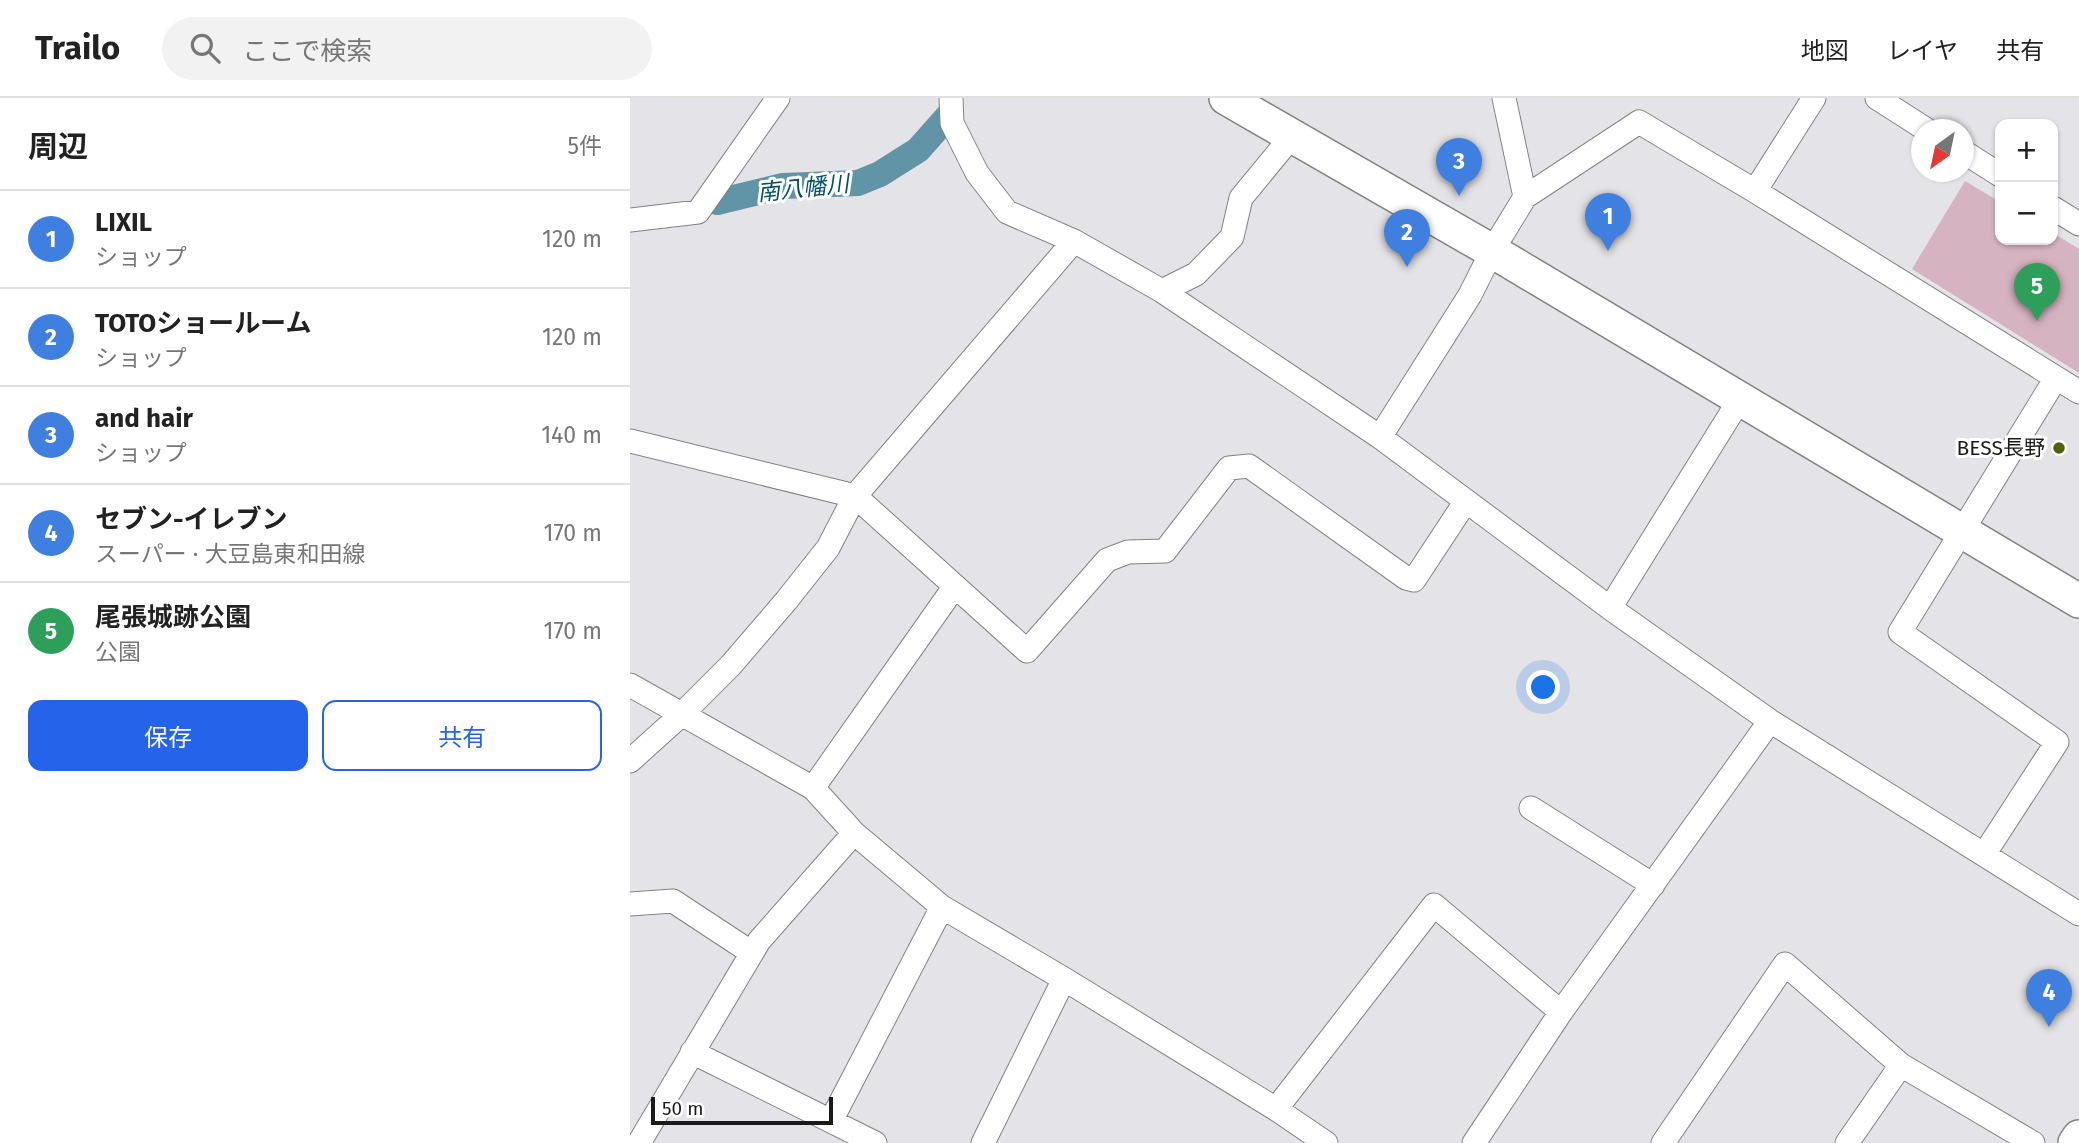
<!DOCTYPE html>
<html lang="ja">
<meta charset="utf-8">
<style>
:root{--surface:#fff;--page:#f2f2f2;--text:#222;--muted:#767676;--line:#e0e0e0;--accent:#2563eb}
body{margin:0;font-family:"Fira Sans","Noto Sans JP",sans-serif;background:var(--page);color:var(--text)}
.controls{position:absolute;right:21px;top:21px;display:grid;overflow:hidden;border-radius:14px;box-shadow:0 2px 5px #0004}
.controls button{width:63px;height:63px;display:grid;place-items:center;padding:0;border:0;border-bottom:2px solid var(--line);background:var(--surface);color:var(--text);font:35px sans-serif}
.compass{position:absolute;left:1281px;top:21px;width:63px;height:63px;border-radius:50%;background:var(--surface);box-shadow:0 2px 5px #0004;rotate:213deg}
.scale{position:absolute;left:21px;bottom:18px;width:182px;box-sizing:border-box;padding-left:7px;border:4px solid #1a1a1b;border-top:0;font-size:19px;line-height:24px;white-space:nowrap;color:#1a1a1b;-webkit-text-stroke:5px #fff;paint-order:stroke}
.you{position:absolute;left:914px;top:590px;width:24px;height:24px;margin:-18px;border:5px solid #fff;border-radius:50%;background:#1a73e8;box-shadow:0 0 0 10px #1a73e833}
.badge{display:grid;place-items:center;width:46px;height:46px;border-radius:50%;background:var(--accent);color:#fff;font-size:23px;font-weight:700}
.pin{position:absolute;translate:-50% -58px;filter:drop-shadow(0 2px 4px #0008)}
.pin::after{content:'';position:absolute;top:37px;width:24px;height:21px;background:inherit;clip-path:polygon(0 0,100% 0,50% 100%)}
.list{margin:0;padding:0;list-style:none}
h2{display:flex;justify-content:space-between;align-items:center;height:91px;margin:0;padding:0 28px;font-size:30px}
h2 small{font-size:23px;font-weight:400;color:var(--muted)}
.list li{display:grid;grid-template-columns:46px 1fr auto;gap:21px;align-items:center;box-sizing:border-box;height:98px;padding:0 28px;border-top:2px solid var(--line)}
.list b{display:block;font-size:26px;white-space:nowrap}
.list p{margin:0;font-size:23px;white-space:nowrap;color:var(--muted)}
.list em{font-size:23px;font-style:normal;color:var(--muted)}
.actions{display:flex;gap:14px;padding:21px 28px}
.actions a{flex:1;padding:16px 0;border:2px solid var(--accent);border-radius:14px;text-align:center;font-size:24px;color:var(--accent)}
.actions .main{background:var(--accent);color:#fff}
.icon{flex:none;width:38px;height:38px;fill:none;stroke:currentColor;stroke-width:2;stroke-linecap:round;stroke-linejoin:round}
.map{position:relative;flex:none;width:1449px;height:1045px;overflow:hidden}
header{display:flex;align-items:center;gap:42px;box-sizing:border-box;height:98px;padding:0 35px;background:var(--surface);border-bottom:2px solid var(--line)}
header strong{font-size:33px}
nav{display:flex;gap:38px;margin-inline-start:auto;font-size:24px}
.search{width:490px;height:63px;background:var(--page);display:flex;align-items:center;gap:18px;box-sizing:border-box;padding:0 24px;border-radius:38px;color:var(--muted);font-size:26px}
main{display:flex}
aside{flex:1;background:var(--surface)}
.map>svg:first-child{display:block}
.green{fill:#d6b3c1}
.lines{fill:none;stroke-linecap:round;stroke-linejoin:round}
.canal{stroke:#6194a6;stroke-width:26}
.street-casing{stroke:#828285;stroke-width:25}
.secondary-casing{stroke:#828285;stroke-width:36}
.street{stroke:#fff;stroke-width:23}
.secondary{stroke:#fff;stroke-width:33}
.poi-dot{fill:#4b620e;stroke:#fff;stroke-width:2.5}
.labels{text-anchor:middle;stroke-width:6;stroke-linejoin:round;paint-order:stroke}
.poi-label{font-size:21px;fill:#1a1a1b;stroke:#fff;text-anchor:end}
.water-label{font-size:23px;font-style:italic;fill:#055165;stroke:#fff}
</style>
<header>
<strong>Trailo</strong>
<div class="search"><svg class="icon" aria-label="search" viewBox="0 0 24 24"><circle cx="10" cy="10" r="6"/><path d="M15 15l6 6"/></svg>ここで検索</div>
<nav><a>地図</a><a>レイヤ</a><a>共有</a></nav>
</header>
<main>
<aside>
<h2>周辺<small>5件</small></h2>
<ul class="list">
<li><span class="badge" style="background:#3f7fe0">1</span><div><b>LIXIL</b><p>ショップ</p></div><em>120 m</em></li>
<li><span class="badge" style="background:#3f7fe0">2</span><div><b>TOTOショールーム</b><p>ショップ</p></div><em>120 m</em></li>
<li><span class="badge" style="background:#3f7fe0">3</span><div><b>and hair</b><p>ショップ</p></div><em>140 m</em></li>
<li><span class="badge" style="background:#3f7fe0">4</span><div><b>セブン-イレブン</b><p>スーパー · 大豆島東和田線</p></div><em>170 m</em></li>
<li><span class="badge" style="background:#2e9e5b">5</span><div><b>尾張城跡公園</b><p>公園</p></div><em>170 m</em></li>
</ul>
<div class="actions"><a class="main">保存</a><a>共有</a></div>
</aside>
<div class="map">
<svg width="1449" height="1045" viewBox="0 0 1449 1045">
<rect width="100%" height="100%" fill="#e4e3e7"/>
<path class="green" d="M1335,83L1370,104V142H1423V135L1449,151V275L1282,171Z"/>
<g class="lines">
<path class="canal" d="M87,104L153,88L228,85L250,76L288,52L320,16"/>
<g class="street-casing">
<path id="street" d="M321,0L322,25L347,75L377,114L444,143L532,193L750,339L980,510L1140,623L1449,816
M874,0L895,99
M1247,0L1297,32
M1334,54L1370,77
M1125,93L1184,0
M1423,110L1449,126
M0,122L68,114L148,0
M444,143L225,398L397,553L477,462L498,454L535,453L599,370L619,368L776,480L784,482L836,403
M532,193L566,176L602,139L611,100L662,38
M750,339L840,197L862,153L895,99L1009,24L1125,93L1449,294
M0,343L225,398L198,450L156,503L101,567L52,616L0,663
M980,510L1110,301
M0,587L183,690L224,735L312,809L434,881L646,1011L696,1045
M183,690L325,488
M901,710L1023,787
M1355,755L1427,644L1270,534L1426,280
M0,806L43,803L122,855
M62,954L245,1045
M646,1011L804,807L931,914
M201,1023L312,809
M9,1045L129,843L224,735
M353,1045L434,881
M844,1045L931,914L1140,623
M1033,1045L1155,866L1271,967L1403,1045
M1217,1045L1271,967"/>
</g>
<g class="secondary-casing">
<path id="secondary" d="M596,0L862,153L1449,503
M1445,1045L1449,1039"/>
</g>
<use href="#street" class="street"/>
<use href="#secondary" class="secondary"/>
</g>
<circle class="poi-dot" cx="1429" cy="350" r="7"/>
<g class="labels">
<g class="poi-label">
<text x="1415" y="357">BESS長野</text>
</g>
<g class="water-label">
<text transform="translate(173 90) rotate(-6)" y="8">南八幡川</text>
</g>
</g>
</svg>
<div class="controls">
<button>+</button>
<button>−</button>
</div>
<svg class="compass" viewBox="-18 -18 36 36"><path d="M0-13l5 13h-10z" fill="#e53935"/><path d="M0 13l5-13h-10z" fill="#767676"/></svg>
<div class="scale">50 m</div>
<div class="you"></div>
<div class="pin badge" style="left:978px;top:153px;background:#3f7fe0">1</div>
<div class="pin badge" style="left:777px;top:169px;background:#3f7fe0">2</div>
<div class="pin badge" style="left:829px;top:98px;background:#3f7fe0">3</div>
<div class="pin badge" style="left:1419px;top:929px;background:#3f7fe0">4</div>
<div class="pin badge" style="left:1407px;top:223px;background:#2e9e5b">5</div>
</div>
</main>
